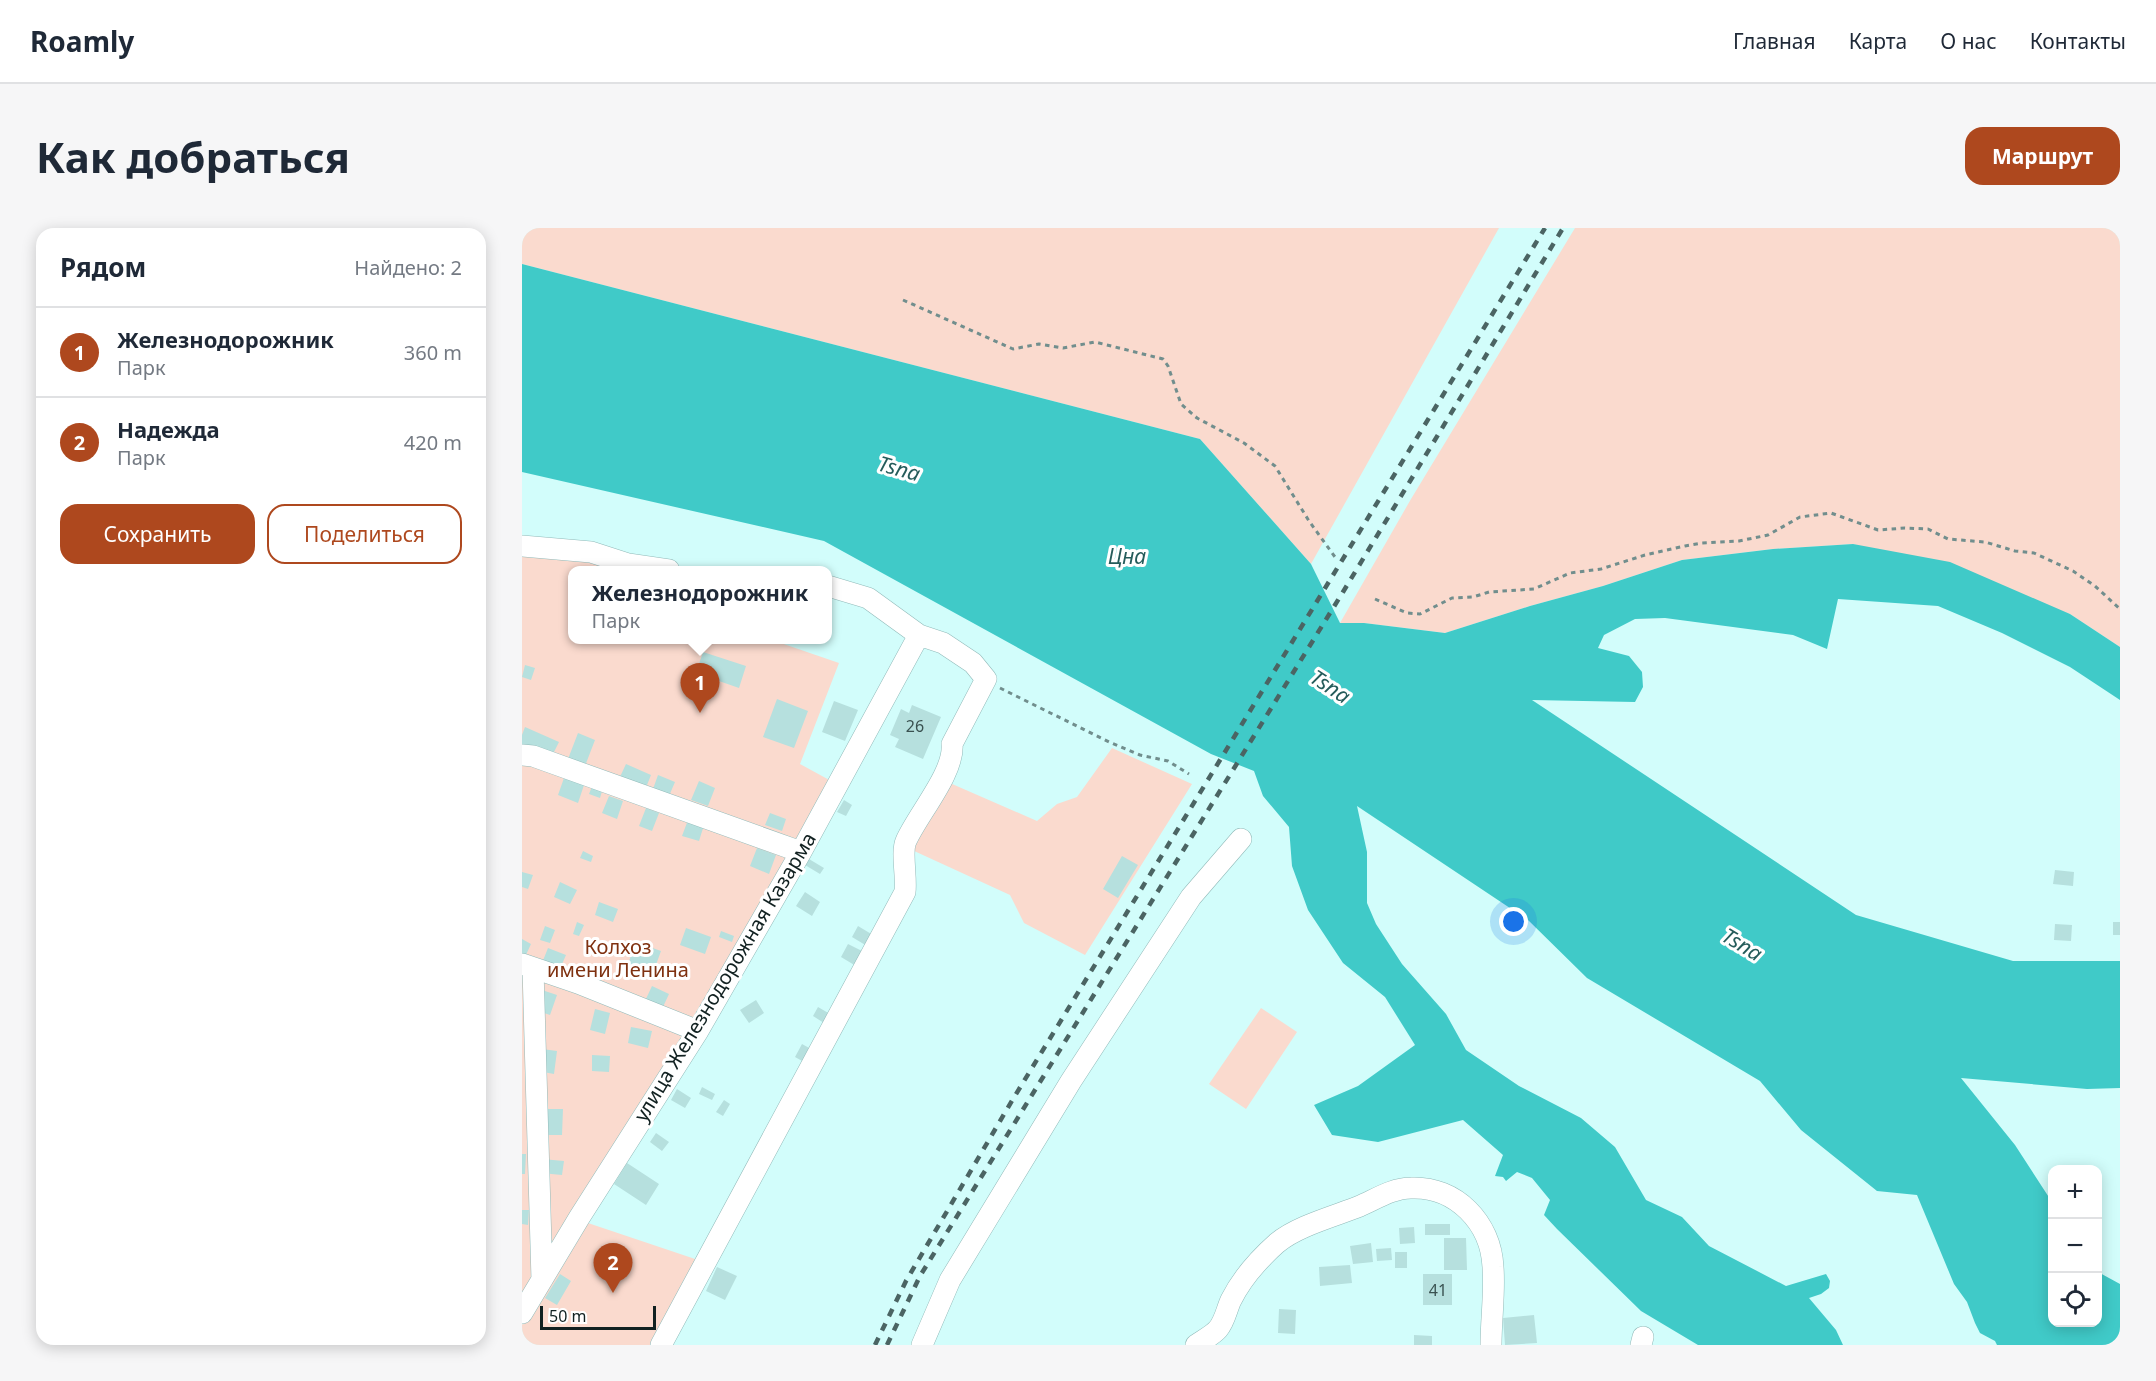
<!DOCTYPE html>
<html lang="ru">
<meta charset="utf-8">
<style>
:root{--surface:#fff;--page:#f6f6f7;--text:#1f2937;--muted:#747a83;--line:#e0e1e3;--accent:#ae481e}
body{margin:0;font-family:"Noto Sans",sans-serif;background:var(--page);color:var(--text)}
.controls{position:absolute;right:18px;bottom:18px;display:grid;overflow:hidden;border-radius:12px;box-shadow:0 3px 15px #0003}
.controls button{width:54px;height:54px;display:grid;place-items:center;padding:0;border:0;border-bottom:2px solid var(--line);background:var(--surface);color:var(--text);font:30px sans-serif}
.scale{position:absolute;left:18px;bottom:15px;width:116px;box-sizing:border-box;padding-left:6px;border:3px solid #112121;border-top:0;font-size:16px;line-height:21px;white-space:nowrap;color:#112121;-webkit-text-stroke:4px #fff;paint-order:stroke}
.you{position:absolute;left:992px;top:694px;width:21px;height:21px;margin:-15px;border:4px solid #fff;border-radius:50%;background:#1a73e8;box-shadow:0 0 0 9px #1a73e833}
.badge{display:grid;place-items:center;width:39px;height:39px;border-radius:50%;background:var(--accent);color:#fff;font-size:20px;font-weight:700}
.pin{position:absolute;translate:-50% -50px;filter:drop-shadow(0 2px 3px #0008)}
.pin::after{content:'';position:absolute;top:32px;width:21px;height:18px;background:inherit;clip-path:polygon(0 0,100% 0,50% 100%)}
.popup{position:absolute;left:46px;top:338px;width:264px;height:78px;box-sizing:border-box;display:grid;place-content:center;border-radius:12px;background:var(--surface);filter:drop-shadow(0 2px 4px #0005);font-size:20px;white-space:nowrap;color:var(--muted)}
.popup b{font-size:22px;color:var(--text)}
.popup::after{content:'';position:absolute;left:50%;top:100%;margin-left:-12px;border:12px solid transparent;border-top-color:var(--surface)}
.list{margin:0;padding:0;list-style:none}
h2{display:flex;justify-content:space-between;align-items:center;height:78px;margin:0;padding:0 24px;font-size:26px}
h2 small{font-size:20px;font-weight:400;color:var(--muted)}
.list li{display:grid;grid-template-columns:39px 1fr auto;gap:18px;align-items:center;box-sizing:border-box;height:90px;padding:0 24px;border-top:2px solid var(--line)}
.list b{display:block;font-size:22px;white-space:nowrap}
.list p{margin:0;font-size:20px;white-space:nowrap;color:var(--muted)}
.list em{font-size:20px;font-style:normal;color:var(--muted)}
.actions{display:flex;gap:12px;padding:18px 24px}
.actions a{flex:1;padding:14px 0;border:2px solid var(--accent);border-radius:18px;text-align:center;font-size:21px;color:var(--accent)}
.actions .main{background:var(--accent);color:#fff}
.icon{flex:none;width:33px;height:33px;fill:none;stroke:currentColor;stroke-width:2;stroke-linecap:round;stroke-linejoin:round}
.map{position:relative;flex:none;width:1598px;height:1117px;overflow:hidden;border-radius:18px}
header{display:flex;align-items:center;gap:36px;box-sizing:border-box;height:84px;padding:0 30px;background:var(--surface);border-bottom:2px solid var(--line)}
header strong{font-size:28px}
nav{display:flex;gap:33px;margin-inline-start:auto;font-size:21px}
.intro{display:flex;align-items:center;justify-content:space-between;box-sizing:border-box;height:144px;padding:0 36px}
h1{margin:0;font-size:42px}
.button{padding:15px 27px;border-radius:18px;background:var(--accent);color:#fff;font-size:21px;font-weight:700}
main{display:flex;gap:36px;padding:0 36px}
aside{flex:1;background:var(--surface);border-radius:18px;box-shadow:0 3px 15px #0003}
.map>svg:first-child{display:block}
.green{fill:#fadace}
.water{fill:#40cac8}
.building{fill:#b6e0de}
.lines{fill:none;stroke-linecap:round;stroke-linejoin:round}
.minor-casing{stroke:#91bab9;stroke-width:22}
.path{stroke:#718e8d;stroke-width:3;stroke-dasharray:4.5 4.5;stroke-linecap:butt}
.minor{stroke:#fff;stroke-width:21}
.rail{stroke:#4b6463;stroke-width:4.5;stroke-dasharray:8 8;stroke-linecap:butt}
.labels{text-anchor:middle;stroke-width:6;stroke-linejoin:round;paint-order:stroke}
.number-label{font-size:16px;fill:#3a5150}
.park-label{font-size:20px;fill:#7f3110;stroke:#fff}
.street-label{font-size:20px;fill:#112121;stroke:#fff}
.water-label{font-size:21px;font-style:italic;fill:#255c5b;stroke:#fff}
</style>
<header>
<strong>Roamly</strong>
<nav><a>Главная</a><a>Карта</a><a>О нас</a><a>Контакты</a></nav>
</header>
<div class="intro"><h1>Как добраться</h1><a class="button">Маршрут</a></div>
<main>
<aside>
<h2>Рядом<small>Найдено: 2</small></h2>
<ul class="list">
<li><span class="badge">1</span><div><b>Железнодорожник</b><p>Парк</p></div><em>360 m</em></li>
<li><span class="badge">2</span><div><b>Надежда</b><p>Парк</p></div><em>420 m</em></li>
</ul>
<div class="actions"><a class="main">Сохранить</a><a>Поделиться</a></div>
</aside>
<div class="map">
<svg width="1598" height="1117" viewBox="0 0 1598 1117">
<rect width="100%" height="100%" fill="#d2fdfb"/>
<path class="green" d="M0,0H977L789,336L678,211L0,36Z
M1053,0H1598V419L1548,386L1331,316L1251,321L1160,332L1081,358L1008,378L923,405L842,395H818L889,271Z
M0,322L70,330L102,342H51V412H250L317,435L278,536L311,554C209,729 101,902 0,1078Z
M590,520L670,556L563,727L502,695L488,667L390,622L421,552L515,593L535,576L555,569Z
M739,780L775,804L724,881L687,856Z
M63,994L179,1033L135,1117H0V1097Z"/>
<path class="water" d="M0,36L678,211L789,336L818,395H842L923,405L1008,378L1081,358L1160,332L1251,321L1331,316L1428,334L1548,386L1598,419V472L1548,439L1480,405L1416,378L1316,371L1305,421L1271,407L1143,390L1113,391L1082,407L1076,420L1107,428L1120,444L1121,459L1113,474L1010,472L1334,687L1491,733H1598V860L1565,861L1439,850L1493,917L1530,974V1094H1576V1044L1598,1056V1117H1475L1473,1113L1458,1105L1453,1095L1445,1074L1432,1056L1395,967L1355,963L1279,902L1238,853L1065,750L1006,692L835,578L845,624V675L854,696L880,736L924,786L944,822L997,858L1059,890L1093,919L1124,972L1160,989L1187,1018L1264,1058L1304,1046L1308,1053L1307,1060L1299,1066L1287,1070L1314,1102L1321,1117H1176L1119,1083L1035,1001L1022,987L1028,972L1010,950L995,944L984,953L981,949L973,948L981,927L941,892L856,914L810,907L792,877L836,858L893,817L863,769L821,735L786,682L770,638L767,599L741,568L732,543L689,526L302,313L0,244Z"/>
<path class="building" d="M181,424L224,438L217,460L174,445Z
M3,437L13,440L9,452L0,449Z
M255,471L286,483L272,520L241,509Z
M312,473L336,482L323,513L300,504Z
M390,477L419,489L401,531L373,519L377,511L368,507L379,481L387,485Z
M3,499L37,514L28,532L0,520V507Z
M56,505L73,512L63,538L46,531Z
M104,536L129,547L123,562L97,551Z
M136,547L153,554L147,568L131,561Z
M42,550L62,557L56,575L36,567Z
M177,553L193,560L186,578L169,572Z
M71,556L81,560L78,570L67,566Z
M87,568L101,573L95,591L80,585Z
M322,572L330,577L324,588L315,584Z
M124,580L137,585L130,603L117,598Z
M248,585L264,591L260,603L243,597Z
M166,592L182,597L177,613L160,608Z
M235,620L254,627L247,646L228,638Z
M61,623L71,628L69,634L58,630Z
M600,628L616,637L596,670L581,661Z
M287,631L302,640L298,646L283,637Z
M1533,642L1552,644L1551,658L1531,656Z
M0,644L11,647L6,661L0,659Z
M38,654L55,662L48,676L32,669Z
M283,664L298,674L290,688L274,678Z
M77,674L96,681L91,694L73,687Z
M55,694L62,697L57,708L51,706Z
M1591,694H1598V707H1591Z
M1533,696L1550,697L1549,713L1532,712Z
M23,698L33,702L28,715L18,712Z
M336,698L351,707L345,718L330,709Z
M164,700L189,709L183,726L158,717Z
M199,703L212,708L210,714L197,709Z
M0,711L9,716L3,729L0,727Z
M114,714L139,723L131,745L106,736Z
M326,716L342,724L334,738L319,729Z
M26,720L44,727L37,743L20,735Z
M130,758L147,766L140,781L123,773Z
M20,762L35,767L28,787L13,782Z
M234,772L242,785L227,795L218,782Z
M296,779L308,786L302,795L291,788Z
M73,781L88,785L83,806L68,802Z
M109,799L130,803L126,820L106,815Z
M280,816L289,821L282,834L273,829Z
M20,821L35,823L32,846L16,843Z
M70,827L88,828L87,844L70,843Z
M180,859L193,866L190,872L177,866Z
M155,861L169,870L163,880L149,872Z
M202,872L208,876L201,888L194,884Z
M24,881H41L40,907H23Z
M134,905L147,914L140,923L128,914Z
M0,926H4L3,946H0Z
M20,931L42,933L40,947L19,945Z
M105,935L137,956L124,977L92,956Z
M0,982H7L6,997L0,996Z
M903,996H928V1007H903Z
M892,999L893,1015L878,1016L877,1000Z
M922,1010H944L945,1042H922Z
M849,1015L851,1034L831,1036L828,1018Z
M869,1020L870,1032L855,1033L854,1021Z
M873,1024H885V1040H873Z
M828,1037L830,1055L798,1058L797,1039Z
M195,1039L215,1048L203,1072L184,1063Z
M38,1046L49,1053L35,1077L23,1070Z
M901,1046H930V1077H901Z
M757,1081L774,1082L773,1106L756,1105Z
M1012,1087L1015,1115L983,1117L981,1090Z
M892,1107L910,1108V1117H892Z"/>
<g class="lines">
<g class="minor-casing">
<path id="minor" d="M0,318L69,324L106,336L147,342
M0,527L11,528L279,624
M0,736L56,755L176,803
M11,741L20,1052
M0,1085L57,990L176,803L279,624L397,407
M139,1117L383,664C385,650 379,624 384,613C396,586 433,544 430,516L464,451L451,435L421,415L397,407L346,370L306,358
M400,1117L428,1052L549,853L669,669L719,611
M674,1117C681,1112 691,1107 696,1101C703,1093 705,1080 709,1072C720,1050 737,1031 755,1015C775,998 813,988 838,978C854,971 871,960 889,960C934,958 969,995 971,1039C973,1065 969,1091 969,1117
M1119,1117L1121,1109"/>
</g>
<path class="path" d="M381,72L491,121L517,116L541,120L573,114L641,131L646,138L659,176L675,190L722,215L753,238L787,293L813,329
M853,371L885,385L898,386L930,370L951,369L967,364L1012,361L1048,345L1079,341L1123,327L1163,318L1180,315L1217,313L1246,307L1278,289L1309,285L1356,302L1383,300L1406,301L1426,311L1463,314L1493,323L1512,325L1551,343L1573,358L1598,381
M478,460L587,514L618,527L646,533L667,546"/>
<use href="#minor" class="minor"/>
<path class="rail" d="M353,1117L384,1053L491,871L1023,0
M365,1117L398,1048L821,364L1041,0"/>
</g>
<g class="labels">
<g class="number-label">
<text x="393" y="504">26</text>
<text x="916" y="1068">41</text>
</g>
<g class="park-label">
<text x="96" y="726">Колхоз<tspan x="96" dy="23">имени Ленина</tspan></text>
</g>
<g class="street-label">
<text transform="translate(203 749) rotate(-59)" y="7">улица Железнодорожная Казарма</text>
</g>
<g class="water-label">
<text transform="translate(377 241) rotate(16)" y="7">Tsna</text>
<text x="605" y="336">Цна</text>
<text transform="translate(808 459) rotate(33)" y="7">Tsna</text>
<text transform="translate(1220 717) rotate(31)" y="7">Tsna</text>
</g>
</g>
</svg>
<div class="controls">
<button>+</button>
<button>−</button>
<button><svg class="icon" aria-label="locate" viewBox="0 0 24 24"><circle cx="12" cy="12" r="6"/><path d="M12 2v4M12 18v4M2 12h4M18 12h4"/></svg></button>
</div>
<div class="scale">50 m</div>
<div class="you"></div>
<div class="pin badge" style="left:178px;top:485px">1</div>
<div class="popup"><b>Железнодорожник</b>Парк</div>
<div class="pin badge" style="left:91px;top:1065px">2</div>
</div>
</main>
